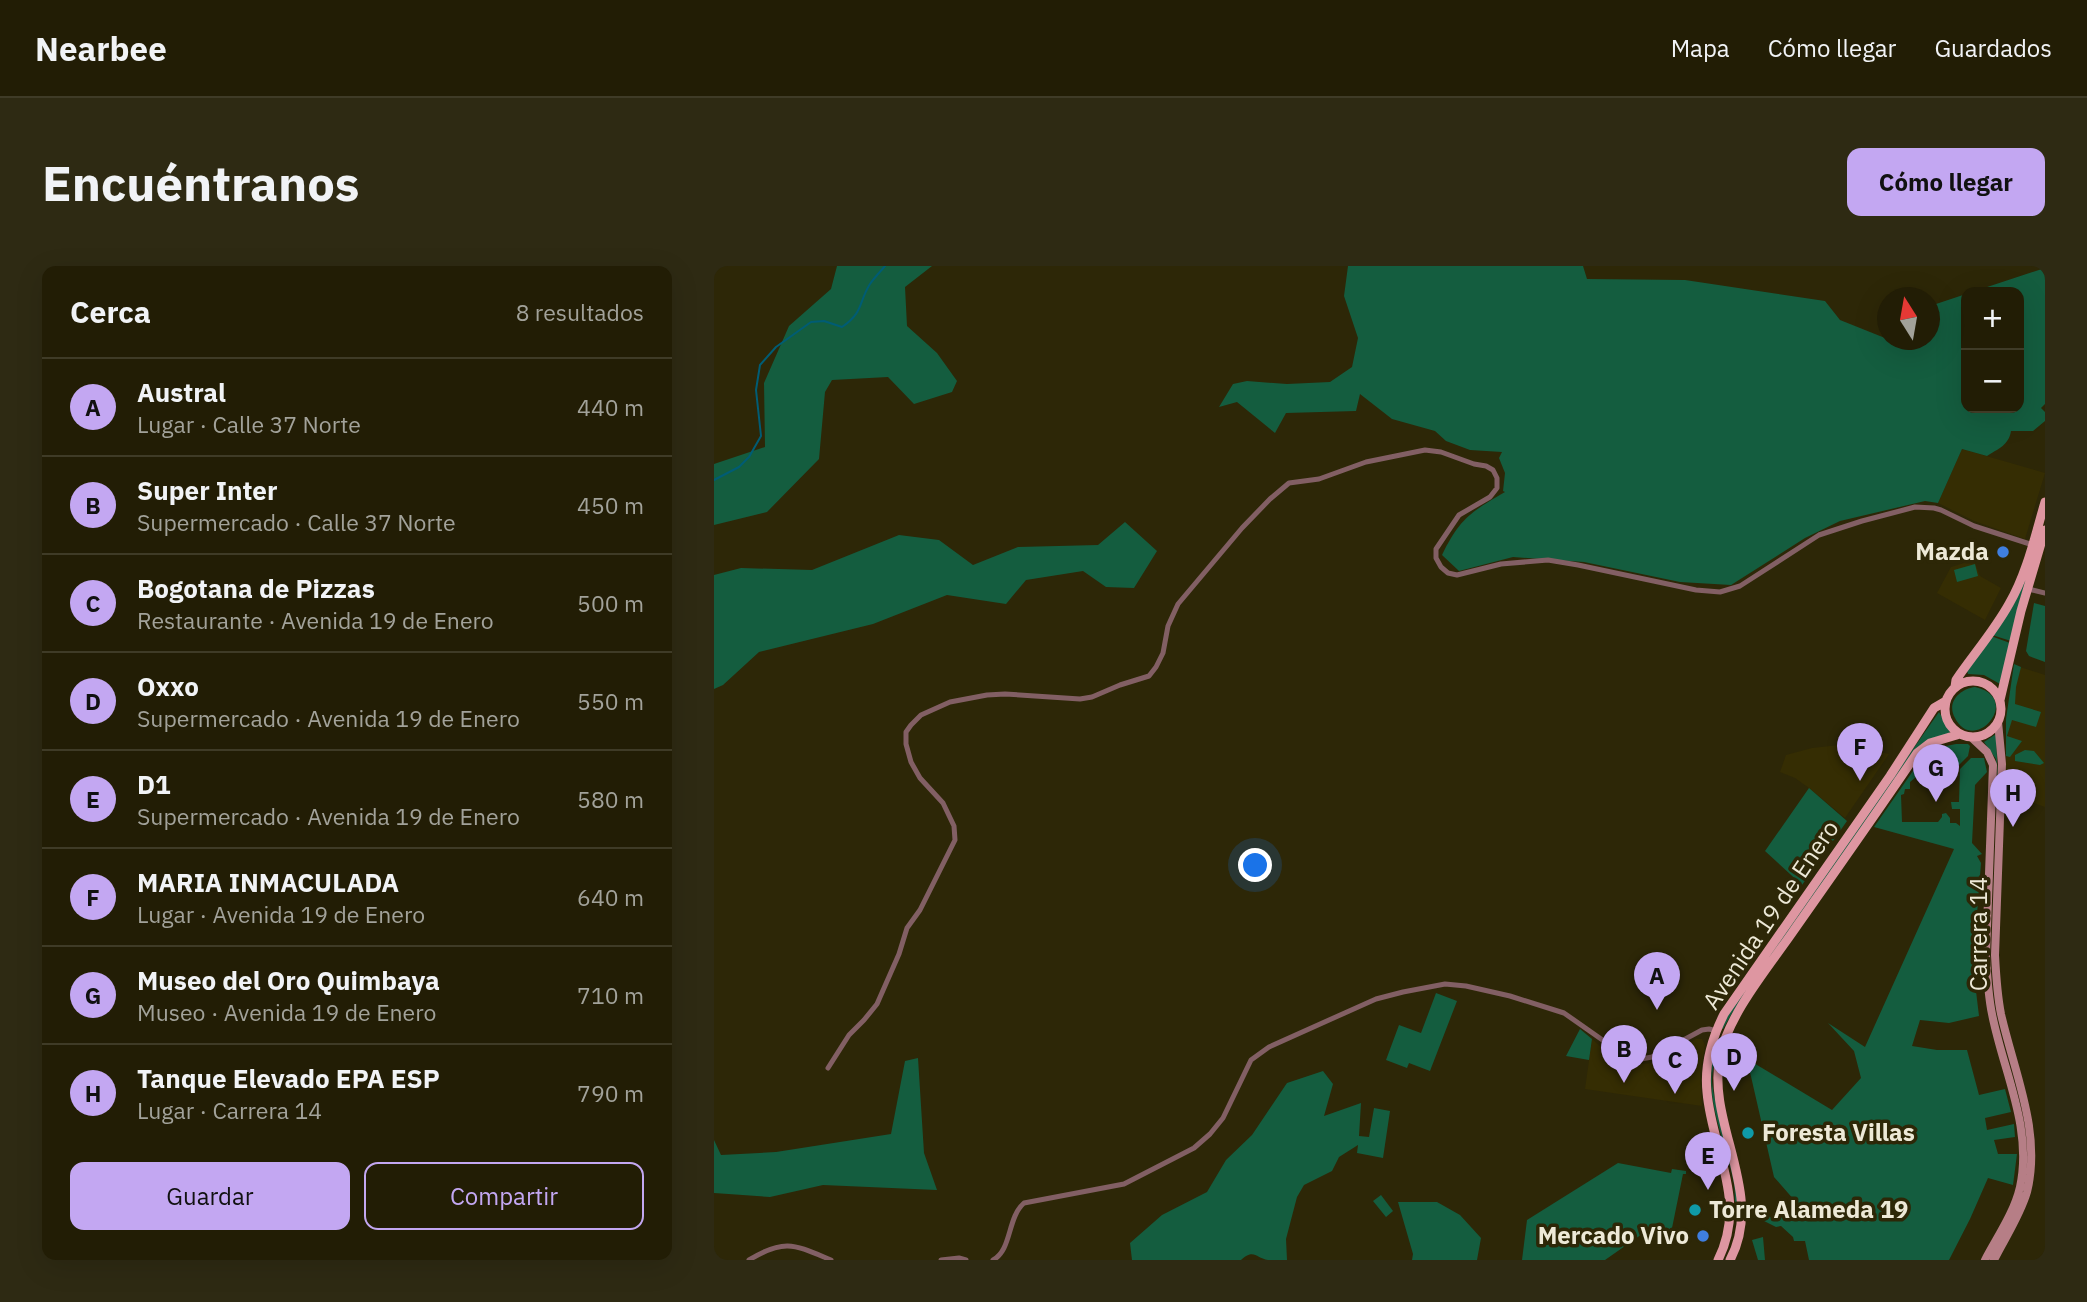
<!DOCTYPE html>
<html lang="es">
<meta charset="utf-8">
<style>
:root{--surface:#221d05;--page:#2e2a13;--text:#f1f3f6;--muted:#a2a29a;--line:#3f3b27;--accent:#c3a7f2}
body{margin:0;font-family:"IBM Plex Sans",sans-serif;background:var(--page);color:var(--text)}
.controls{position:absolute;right:21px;top:21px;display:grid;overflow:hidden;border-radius:14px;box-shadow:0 7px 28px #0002}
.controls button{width:63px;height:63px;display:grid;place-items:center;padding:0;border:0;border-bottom:2px solid var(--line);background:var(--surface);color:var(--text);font:35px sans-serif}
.compass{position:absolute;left:1163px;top:21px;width:63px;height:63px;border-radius:50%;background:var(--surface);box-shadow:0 7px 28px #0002;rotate:349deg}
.you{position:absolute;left:542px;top:600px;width:24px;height:24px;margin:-18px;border:5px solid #fff;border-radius:50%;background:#1a73e8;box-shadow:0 0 0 10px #1a73e833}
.badge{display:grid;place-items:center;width:46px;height:46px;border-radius:50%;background:var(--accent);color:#111;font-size:23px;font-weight:700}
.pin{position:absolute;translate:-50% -58px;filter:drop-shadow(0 2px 4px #0008)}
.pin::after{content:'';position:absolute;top:37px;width:24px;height:21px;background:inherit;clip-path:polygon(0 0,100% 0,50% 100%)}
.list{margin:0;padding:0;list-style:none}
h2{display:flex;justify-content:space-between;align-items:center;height:91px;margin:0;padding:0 28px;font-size:30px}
h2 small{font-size:23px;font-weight:400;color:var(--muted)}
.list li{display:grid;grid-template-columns:46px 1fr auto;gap:21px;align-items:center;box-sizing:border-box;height:98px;padding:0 28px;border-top:2px solid var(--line)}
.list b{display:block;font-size:26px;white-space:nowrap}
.list p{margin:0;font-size:23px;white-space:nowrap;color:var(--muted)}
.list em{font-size:23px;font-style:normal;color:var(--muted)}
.actions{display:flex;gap:14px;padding:21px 28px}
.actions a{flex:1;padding:16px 0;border:2px solid var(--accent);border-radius:14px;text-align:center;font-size:24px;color:var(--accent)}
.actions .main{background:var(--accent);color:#111}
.map{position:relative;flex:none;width:1331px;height:994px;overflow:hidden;border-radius:14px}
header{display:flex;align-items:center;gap:42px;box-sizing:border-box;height:98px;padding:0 35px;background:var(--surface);border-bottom:2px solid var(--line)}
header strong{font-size:33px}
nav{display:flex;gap:38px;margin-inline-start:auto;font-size:24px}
.intro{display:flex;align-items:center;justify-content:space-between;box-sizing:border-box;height:168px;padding:0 42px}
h1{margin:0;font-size:49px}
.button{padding:18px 32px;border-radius:14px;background:var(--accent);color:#111;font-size:24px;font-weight:700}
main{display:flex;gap:42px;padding:0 42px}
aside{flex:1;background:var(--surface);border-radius:14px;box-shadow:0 7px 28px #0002}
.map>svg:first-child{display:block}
.built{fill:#352d03}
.green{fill:#145d3f}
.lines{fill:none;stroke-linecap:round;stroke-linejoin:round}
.stream{stroke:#005c74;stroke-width:2}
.minor{stroke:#825f64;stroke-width:5}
.secondary{stroke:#b67e86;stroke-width:8}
.primary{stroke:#de96a1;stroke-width:9}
.shop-dot{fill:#3f7fe0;stroke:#2d2707;stroke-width:2.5}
.culture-dot{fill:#0f9aa8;stroke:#2d2707;stroke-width:2.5}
.labels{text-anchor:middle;stroke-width:7;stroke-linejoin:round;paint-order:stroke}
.poi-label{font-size:24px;font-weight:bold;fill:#ede9d7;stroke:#2d2707;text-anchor:end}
.street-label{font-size:24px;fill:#ede9d7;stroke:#2d2707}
</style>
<header>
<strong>Nearbee</strong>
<nav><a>Mapa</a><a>Cómo llegar</a><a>Guardados</a></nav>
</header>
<div class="intro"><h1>Encuéntranos</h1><a class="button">Cómo llegar</a></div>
<main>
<aside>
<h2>Cerca<small>8 resultados</small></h2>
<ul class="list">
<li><span class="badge">A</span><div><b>Austral</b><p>Lugar · Calle 37 Norte</p></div><em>440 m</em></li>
<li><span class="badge">B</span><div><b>Super Inter</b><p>Supermercado · Calle 37 Norte</p></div><em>450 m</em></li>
<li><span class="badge">C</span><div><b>Bogotana de Pizzas</b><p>Restaurante · Avenida 19 de Enero</p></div><em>500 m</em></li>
<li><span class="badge">D</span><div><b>Oxxo</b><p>Supermercado · Avenida 19 de Enero</p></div><em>550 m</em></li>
<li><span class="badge">E</span><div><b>D1</b><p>Supermercado · Avenida 19 de Enero</p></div><em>580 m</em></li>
<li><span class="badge">F</span><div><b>MARIA INMACULADA</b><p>Lugar · Avenida 19 de Enero</p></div><em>640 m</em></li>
<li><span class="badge">G</span><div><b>Museo del Oro Quimbaya</b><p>Museo · Avenida 19 de Enero</p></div><em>710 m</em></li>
<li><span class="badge">H</span><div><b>Tanque Elevado EPA ESP</b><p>Lugar · Carrera 14</p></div><em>790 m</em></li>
</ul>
<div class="actions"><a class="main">Guardar</a><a>Compartir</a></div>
</aside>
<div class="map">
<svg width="1331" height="994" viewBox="0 0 1331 994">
<rect width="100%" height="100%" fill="#2d2707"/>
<path class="built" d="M1248,183L1331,207L1311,273L1260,255L1224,237Z
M1260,294L1266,310L1287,322L1271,354L1223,327L1237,301Z
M1303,400L1331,409V541L1291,527L1293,470Z
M1134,478L1175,488L1131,552L1095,522L1081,512L1066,506L1072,489L1098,482Z
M878,773L903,795L927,798L937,797L958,787L982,773H988L991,779L986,808L988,840L871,823Z"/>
<path class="green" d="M123,0H218L191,21L193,60L223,87L243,115L238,126L200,138L174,111L118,114L111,126L105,193L53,246L0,259V198L51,181L50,117L75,60L117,23Z
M634,0H869L873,13L971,14L1111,35L1126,54L1186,78L1200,77L1203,74H1216C1216,61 1214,49 1222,38L1252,28V142H1305V26H1258L1331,2V138L1327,142L1331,146V155L1319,165H1297C1295,179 1284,183 1273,190L1248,183L1224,237L1211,235L1126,255L1091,272L1017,319L966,316L870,296L799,291L745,305L728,289C746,252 757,246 791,226L789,225L791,207L785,192L788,186L756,184L732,175L721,165L678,153L646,128L642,145L572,147L561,167L523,136L505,141L519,118L533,115L573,118L616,116L638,101L644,72L630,30Z
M411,256L443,285L420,322L392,321L369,305L312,314L292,338L233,329L159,358L45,386L9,419L0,423V309L27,302L98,304L185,269L225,274L259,299L304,281L384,279Z
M1326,275L1307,330L1297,375L1278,369Z
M1261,298L1264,310L1243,316L1240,304Z
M1320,337L1331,340V396L1315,390L1312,385Z
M1277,370L1296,377L1286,418L1270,409L1254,408L1253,405Z
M1300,398L1307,401L1302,421L1301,438L1327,446L1322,461L1298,454L1293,470L1308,475L1296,491L1292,490V453Z
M1261,421C1310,432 1260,490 1241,452C1232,436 1246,423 1261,421Z
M1225,446L1236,465L1235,468L1201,486L1018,747L1009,763L1007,762L1015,745Z
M1282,468L1284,519L1282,493L1270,476Z
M1242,478H1254L1256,480L1254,490L1243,501L1235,502L1233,490L1216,491V495L1205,496L1222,482Z
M1311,484L1320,485L1330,497L1326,499L1301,495V489Z
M1257,492H1270L1273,506L1261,519L1258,577L1268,588L1263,590L1267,597L1259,700L1265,750L1235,757L1206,754L1198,780L1223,784H1253L1265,829L1291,823L1297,846L1271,852L1273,864L1300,858L1301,871L1280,874L1284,888H1303L1299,919L1274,912L1256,953L1235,994H1095L1091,975H1080L1079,971L1067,960L1062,961L1046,953L1032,950V938L1047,940L1058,953L1081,935L1060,911L1033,793L1118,844L1147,812L1140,785L1114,757L1151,781L1240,583L1160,561L1201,502L1202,511L1196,516V523H1191L1190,528L1187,529L1188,556H1224L1228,551V548L1232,547L1236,552V557H1242L1246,560V543H1238L1237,536H1245L1246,503Z
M1095,522L1133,555L1088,619L1051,585Z
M722,727L743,735L716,805L695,797L693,802L672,794L685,759L707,767Z
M866,763L878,773L875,794L852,790Z
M1002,780L1004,783C1001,794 998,804 998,815C1000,849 1033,917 1021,945C1021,936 1021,927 1020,918C1011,869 987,832 1002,780Z
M204,792L210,887L223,924L109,919L56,931L0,927V874L7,889L62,886L177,868L191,795Z
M609,805L619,818L610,850L647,837L645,870L655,871L660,842L676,845L669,892L643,887L644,879L625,891L618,905L590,919L583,931L572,973L573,994C567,994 560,994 554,994C542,992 540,982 527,994H418L416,977L448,949L493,926L512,894L538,869L573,817Z
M904,897L957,907L958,903L972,905V908H969L957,967L931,966L891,994H808L813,954Z
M667,929L679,945L672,951L659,935Z
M684,936H723L746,949L767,972L763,994H698L699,988Z
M1049,971L1051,994H1044L1038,974Z"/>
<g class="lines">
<path class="stream" d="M0,214L25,201L35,191L47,170L42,124L46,99L62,81L97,56L110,55L128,61C150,46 144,37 156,18C160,12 166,6 171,0"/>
<path class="minor" d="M1314,323L1331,327
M114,802L135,769L150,754L163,738L185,688L193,662L206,644L241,574L240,560L229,537L206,512L197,496L192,478V466L197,459L207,449L236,436L273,429L291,428L366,433L378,431L406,419L435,410L442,401L449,387L454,360L464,338L528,262L556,233L575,217L605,213L652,196L711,184L727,186L760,198L772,200L779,204L783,212V222L776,231L745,249L722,283V292L727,301L734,307L743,309L787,298L834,294L864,299L982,324L1006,326L1026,320L1105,269L1148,255L1201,241L1220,242L1227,244L1260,260L1319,279
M35,994C71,972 81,979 117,994
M227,994L245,992L252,994
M279,994C298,984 293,952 310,937L410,918L480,882L496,868L509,852L537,794L555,781L624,750L662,733L689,726L731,718L752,720L796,730L850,747L907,787L927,793L938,791L988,764L995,763L1003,765"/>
<path class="secondary" d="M1257,471L1273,486L1279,499L1272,689C1273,709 1274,729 1278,748C1289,805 1319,862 1306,921C1300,947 1283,971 1271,994
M1280,994C1291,972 1306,950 1313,926C1328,866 1300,806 1287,748C1283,728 1282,708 1281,689L1288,498L1284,456"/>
<path class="primary" d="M1231 443a28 28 0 1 1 56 0a28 28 0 1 1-56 0Z
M1241,421L1242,414C1259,389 1280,365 1295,338C1313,307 1321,270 1331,236
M1286,434L1307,345L1331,264
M1004,994C1034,934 998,885 993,826C990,798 998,772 1010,748L1176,510L1220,442L1232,435
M1016,994C1052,927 992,858 1006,790C1015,748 1053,703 1078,667C1120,607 1162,548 1203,487L1216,477L1246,468"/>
</g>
<g class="shop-dot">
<circle cx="1289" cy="286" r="7"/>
<circle cx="989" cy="970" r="7"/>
</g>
<g class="culture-dot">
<circle cx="1034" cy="867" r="7"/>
<circle cx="981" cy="944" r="7"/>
</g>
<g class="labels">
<g class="poi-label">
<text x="1275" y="294">Mazda</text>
<text x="1048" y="875" text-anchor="start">Foresta Villas</text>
<text x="995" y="952" text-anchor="start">Torre Alameda 19</text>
<text x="975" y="978">Mercado Vivo</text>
</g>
<g class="street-label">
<text transform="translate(1057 649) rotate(-56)" y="8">Avenida 19 de Enero</text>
<text transform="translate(1265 668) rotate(-90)" y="8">Carrera 14</text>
</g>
</g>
</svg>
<div class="controls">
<button>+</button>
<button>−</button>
</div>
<svg class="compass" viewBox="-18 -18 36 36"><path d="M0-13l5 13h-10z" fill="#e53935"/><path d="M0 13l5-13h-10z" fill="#a2a29a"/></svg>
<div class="you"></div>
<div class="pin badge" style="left:943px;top:744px">A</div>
<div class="pin badge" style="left:910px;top:817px">B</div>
<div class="pin badge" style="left:961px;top:828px">C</div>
<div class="pin badge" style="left:1020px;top:825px">D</div>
<div class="pin badge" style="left:994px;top:924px">E</div>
<div class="pin badge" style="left:1146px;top:515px">F</div>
<div class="pin badge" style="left:1222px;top:536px">G</div>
<div class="pin badge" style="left:1299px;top:561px">H</div>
</div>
</main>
